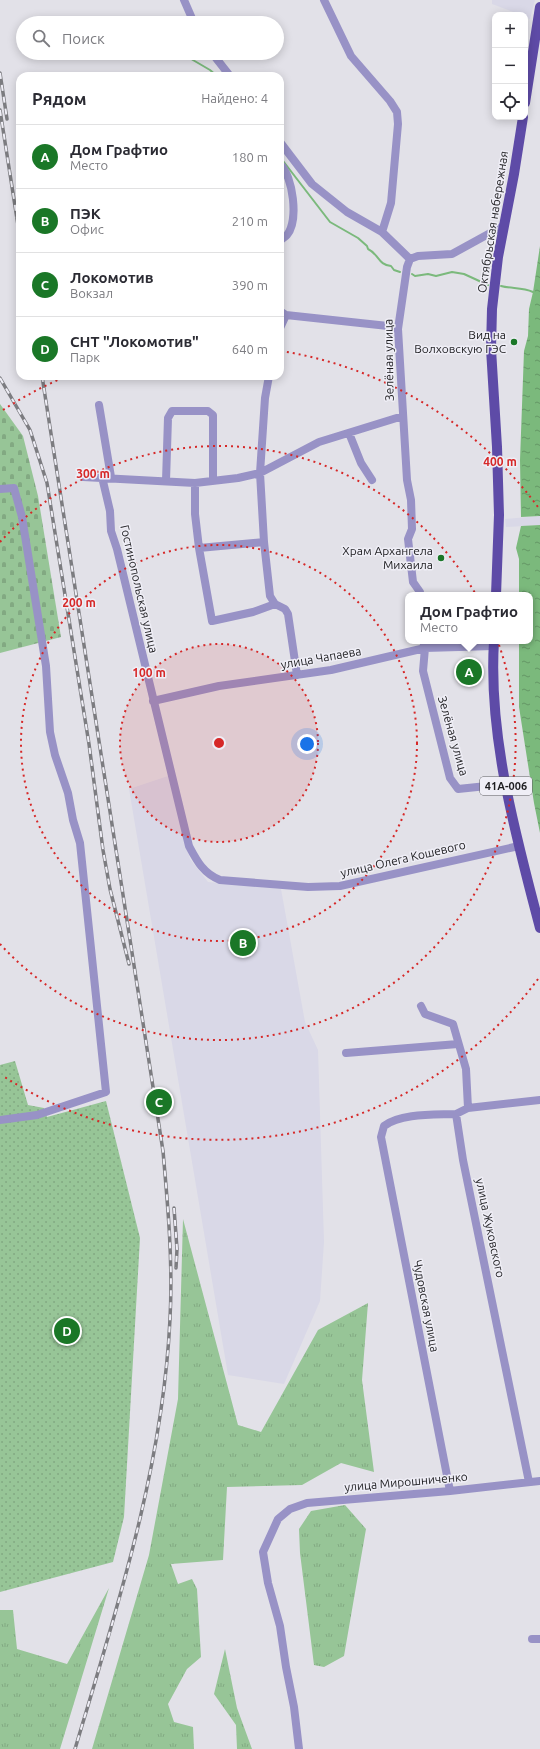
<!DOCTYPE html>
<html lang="ru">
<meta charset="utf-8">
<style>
:root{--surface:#fff;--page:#f7f7f7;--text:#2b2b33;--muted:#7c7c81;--line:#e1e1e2;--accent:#1a7727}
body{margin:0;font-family:Ubuntu,sans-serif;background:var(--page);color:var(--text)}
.controls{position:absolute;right:12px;top:12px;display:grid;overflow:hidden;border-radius:8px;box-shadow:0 2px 10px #0003}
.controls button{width:36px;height:36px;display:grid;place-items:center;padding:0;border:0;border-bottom:1px solid var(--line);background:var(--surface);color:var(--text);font:20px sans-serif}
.you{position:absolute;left:307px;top:744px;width:14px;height:14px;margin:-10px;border:3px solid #fff;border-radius:50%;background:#1a73e8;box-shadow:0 0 0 6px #1a73e833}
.badge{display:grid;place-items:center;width:26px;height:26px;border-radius:50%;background:var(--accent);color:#fff;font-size:13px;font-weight:700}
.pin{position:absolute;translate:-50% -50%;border:2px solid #fff;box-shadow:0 1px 4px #0006}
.popup{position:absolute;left:405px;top:592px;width:128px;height:52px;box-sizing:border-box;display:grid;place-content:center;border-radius:8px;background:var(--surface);filter:drop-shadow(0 1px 3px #0005);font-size:13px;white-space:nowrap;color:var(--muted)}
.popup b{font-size:15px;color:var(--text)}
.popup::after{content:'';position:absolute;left:50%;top:100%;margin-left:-8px;border:8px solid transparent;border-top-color:var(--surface)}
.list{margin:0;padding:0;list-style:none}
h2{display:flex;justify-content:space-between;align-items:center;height:52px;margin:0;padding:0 16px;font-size:17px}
h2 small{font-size:13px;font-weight:400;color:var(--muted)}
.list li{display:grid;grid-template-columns:26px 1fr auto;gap:12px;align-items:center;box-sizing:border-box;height:64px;padding:0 16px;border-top:1px solid var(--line)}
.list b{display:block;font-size:15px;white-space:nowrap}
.list p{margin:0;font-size:13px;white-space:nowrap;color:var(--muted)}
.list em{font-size:13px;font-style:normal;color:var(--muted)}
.icon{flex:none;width:22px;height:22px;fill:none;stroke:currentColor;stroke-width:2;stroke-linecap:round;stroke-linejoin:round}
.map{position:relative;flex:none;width:540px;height:1749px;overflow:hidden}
.search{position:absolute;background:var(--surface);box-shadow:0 2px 10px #0003;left:16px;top:16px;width:268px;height:44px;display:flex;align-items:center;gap:10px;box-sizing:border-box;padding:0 14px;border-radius:22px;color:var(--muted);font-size:15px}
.panel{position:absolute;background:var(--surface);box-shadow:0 2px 10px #0003;left:16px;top:72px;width:268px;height:308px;border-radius:12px}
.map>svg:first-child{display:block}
.built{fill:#d9d8e7}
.grass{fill:url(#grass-tufts)}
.cemetery{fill:url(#cemetery-stones)}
.garden{fill:url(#garden-dots)}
.water{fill:url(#water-ripples)}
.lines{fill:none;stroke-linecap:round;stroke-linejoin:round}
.stream{stroke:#7bb97c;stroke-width:2}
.minor{stroke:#9892c6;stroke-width:8}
.primary{stroke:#5e4ba7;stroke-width:10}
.rail-casing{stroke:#7c7c80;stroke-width:3.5}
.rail{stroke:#efeef6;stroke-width:2;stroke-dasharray:6;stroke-linecap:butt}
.ring{fill:none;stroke:#d62828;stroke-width:2;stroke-dasharray:2 4}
.poi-dot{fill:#1a7727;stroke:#efeef6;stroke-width:1.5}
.labels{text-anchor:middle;stroke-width:3;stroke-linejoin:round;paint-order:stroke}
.shield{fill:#efeef6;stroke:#5c5c60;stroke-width:1}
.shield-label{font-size:11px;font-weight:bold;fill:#1d1d20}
.street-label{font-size:12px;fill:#1d1d20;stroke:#efeef6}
.poi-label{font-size:12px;fill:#1d1d20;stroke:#efeef6;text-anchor:end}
.centre{fill:#d62828;stroke:#efeef6;stroke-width:2}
.ring-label{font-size:12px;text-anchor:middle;font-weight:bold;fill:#d62828;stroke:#efeef6;stroke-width:3;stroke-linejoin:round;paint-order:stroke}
</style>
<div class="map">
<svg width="540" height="1749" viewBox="0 0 540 1749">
<defs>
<pattern id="grass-tufts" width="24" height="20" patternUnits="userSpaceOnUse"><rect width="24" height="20" fill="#97c597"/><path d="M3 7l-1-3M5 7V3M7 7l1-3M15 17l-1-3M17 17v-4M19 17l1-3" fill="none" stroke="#82a982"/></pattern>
<pattern id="cemetery-stones" width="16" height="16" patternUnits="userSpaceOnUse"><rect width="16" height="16" fill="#97c597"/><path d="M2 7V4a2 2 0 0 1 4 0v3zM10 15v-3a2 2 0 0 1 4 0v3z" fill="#82a982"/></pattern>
<pattern id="garden-dots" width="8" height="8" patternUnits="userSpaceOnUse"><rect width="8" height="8" fill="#97c597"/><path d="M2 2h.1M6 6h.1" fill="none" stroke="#82a982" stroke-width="1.8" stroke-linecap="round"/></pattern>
<pattern id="water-ripples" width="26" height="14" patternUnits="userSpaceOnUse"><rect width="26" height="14" fill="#7bb97c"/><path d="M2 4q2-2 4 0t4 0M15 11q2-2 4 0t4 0" fill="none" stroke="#649665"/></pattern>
</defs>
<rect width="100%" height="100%" fill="#e2e1e8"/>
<path class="built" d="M492,0H535L530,19L525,17V15H521L492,4Z
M540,516V525L506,527L505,519Z
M168,776L190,859L208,882L281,889L305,1022L318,1050L324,1242L320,1301L284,1384L228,1375L129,789Z"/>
<path class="grass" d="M183,1219L238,1425L261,1432L318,1330L368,1303L362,1380L374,1472L341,1463L302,1485L227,1487L223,1560L171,1564L178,1584L192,1579L197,1589L201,1657L187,1669L168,1704L174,1722L193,1727L194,1749H92L149,1555L178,1399Z
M345,1505L366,1529L344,1656L324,1667L314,1665L300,1553L299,1529L311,1511Z
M109,1588L60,1749H0V1610H13L17,1649L67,1664Z
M225,1649L237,1708L252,1749H237L236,1725L214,1694Z"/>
<path class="cemetery" d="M0,404L23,436L38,496L61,637L0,653Z"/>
<path class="garden" d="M15,1061L28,1105L44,1108L47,1117L106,1101L140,1238L124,1517L113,1562L0,1592V1065Z"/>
<path class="water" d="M540,246V516L521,517L520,460L524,351L528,336L529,309L533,292Z
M540,525V833L534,803L519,707V641H530V595H519V559L516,548L521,526Z"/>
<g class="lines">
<path class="stream" d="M181,53L210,70L217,76
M280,157L330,222L358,238L367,246L368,249C379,254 378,265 391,266L394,270L400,272
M412,274L415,276L428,274L436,276L452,272L464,274L488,285
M501,286C512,289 522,287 533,292"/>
<path class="minor" d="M184,0L194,23
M324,0L351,56L390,101L397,112L398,124L391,203L382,232L410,259L407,267L398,329L407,480L411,500L412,529L408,539L413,582L420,592V595
M212,53L230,76
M280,142L312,184L347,212L382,232
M280,164C293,176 299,221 287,235C285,237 282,239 280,241
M410,259L418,256L452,254L503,226
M280,311L286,315L388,326L398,329
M280,328L286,315
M269,376L265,398L260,473L264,542L270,596L275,604L285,609L288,614L297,675
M99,405L111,477
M349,433L361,463L372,480
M83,477L195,483L238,478L260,473L319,442L403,416
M102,477L110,511L111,531L117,549L189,846C197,861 203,873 220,880L308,887L340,886L519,846
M166,481L168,418L172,411H208L213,415V481
M195,483V514L199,548L212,621L253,612L275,604
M0,489L14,488L22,517L46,666L50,732L55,755L68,793L73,820L80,843L106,1092L37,1115L0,1120
M199,548L264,542
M423,641L425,648L423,671L450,778L458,789L506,784
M153,701L219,686L331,670L425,648L493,646
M421,1006L425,1014L453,1024L466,1069L468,1108L456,1114L463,1160L529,1482
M346,1053L458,1044
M468,1108L540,1100
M450,1491L381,1137L384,1126C401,1113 435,1115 456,1114
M532,1639H540
M299,1749L294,1707L286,1667L280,1626L268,1583L263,1552L278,1519L290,1509L307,1503L450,1491L540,1481"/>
<path class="primary" d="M525,103L540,7
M496,595L499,515L497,447L491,349L492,309L498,257L514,174L523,117
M494,641C488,737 516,836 540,928"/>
<g class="rail-casing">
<path id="rail" d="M0,73L7,119
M0,110L20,238
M42,376L163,1151C168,1207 173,1263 170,1319C163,1467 117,1608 75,1749
M0,378L30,430L47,483L89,744L103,850L110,889L129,964
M174,1208L177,1249L176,1268"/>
</g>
<use href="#rail" class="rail"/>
</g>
<circle cx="219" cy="743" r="99" fill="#d62828" fill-opacity=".12"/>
<g class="ring">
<circle cx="219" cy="743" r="99"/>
<circle cx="219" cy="743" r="198"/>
<path d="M0 542A297 297 0 1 1 0 944"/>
<path d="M538 979A397 397 0 0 1 3 1076M3 410A397 397 0 0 1 67 376M281 351A397 397 0 0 1 538 507"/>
</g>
<g class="poi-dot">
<circle cx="514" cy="342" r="4"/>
<circle cx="441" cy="558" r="4"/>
</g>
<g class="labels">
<rect class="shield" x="480" y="777" width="52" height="18" rx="3"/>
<g class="shield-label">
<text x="506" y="790">41А-006</text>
</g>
<g class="street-label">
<text transform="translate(493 222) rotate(-81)" y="4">Октябрьская набережная</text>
<text transform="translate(389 360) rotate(-91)" y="4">Зелёная улица</text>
<text transform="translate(139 589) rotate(77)" y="4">Гостинопольская улица</text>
<text transform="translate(321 658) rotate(-10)" y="4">улица Чапаева</text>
<text transform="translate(453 736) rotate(74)" y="4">Зелёная улица</text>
<text transform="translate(403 859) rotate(-13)" y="4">улица Олега Кошевого</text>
<text transform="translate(490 1228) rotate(78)" y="4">улица Жуковского</text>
<text transform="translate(426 1306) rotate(79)" y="4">Чудовская улица</text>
<text transform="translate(406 1482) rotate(-5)" y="4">улица Мирошниченко</text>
</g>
<g class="poi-label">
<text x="506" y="339">Вид на<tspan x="506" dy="14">Волховскую ГЭС</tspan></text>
<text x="433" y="555">Храм Архангела<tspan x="433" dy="14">Михаила</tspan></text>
</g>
</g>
<circle cx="219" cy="743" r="6" class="centre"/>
<g class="ring-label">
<text x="500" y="466">400 m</text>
<text x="93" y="478">300 m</text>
<text x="79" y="607">200 m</text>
<text x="149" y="677">100 m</text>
</g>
</svg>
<div class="controls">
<button>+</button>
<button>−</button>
<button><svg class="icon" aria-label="locate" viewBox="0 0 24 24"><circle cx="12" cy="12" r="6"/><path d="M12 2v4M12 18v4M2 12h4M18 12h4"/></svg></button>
</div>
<div class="you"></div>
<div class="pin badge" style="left:469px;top:672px">A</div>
<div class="popup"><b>Дом Графтио</b>Место</div>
<div class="pin badge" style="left:243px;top:943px">B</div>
<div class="pin badge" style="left:159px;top:1102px">C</div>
<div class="pin badge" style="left:67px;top:1331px">D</div>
<div class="search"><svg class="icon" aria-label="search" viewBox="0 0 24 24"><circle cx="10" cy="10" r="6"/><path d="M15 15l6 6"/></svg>Поиск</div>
<section class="panel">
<h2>Рядом<small>Найдено: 4</small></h2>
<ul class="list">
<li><span class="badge">A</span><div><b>Дом Графтио</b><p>Место</p></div><em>180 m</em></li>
<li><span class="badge">B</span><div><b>ПЭК</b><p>Офис</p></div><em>210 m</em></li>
<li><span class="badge">C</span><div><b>Локомотив</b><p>Вокзал</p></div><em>390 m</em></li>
<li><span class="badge">D</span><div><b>СНТ &quot;Локомотив&quot;</b><p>Парк</p></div><em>640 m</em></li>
</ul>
</section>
</div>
